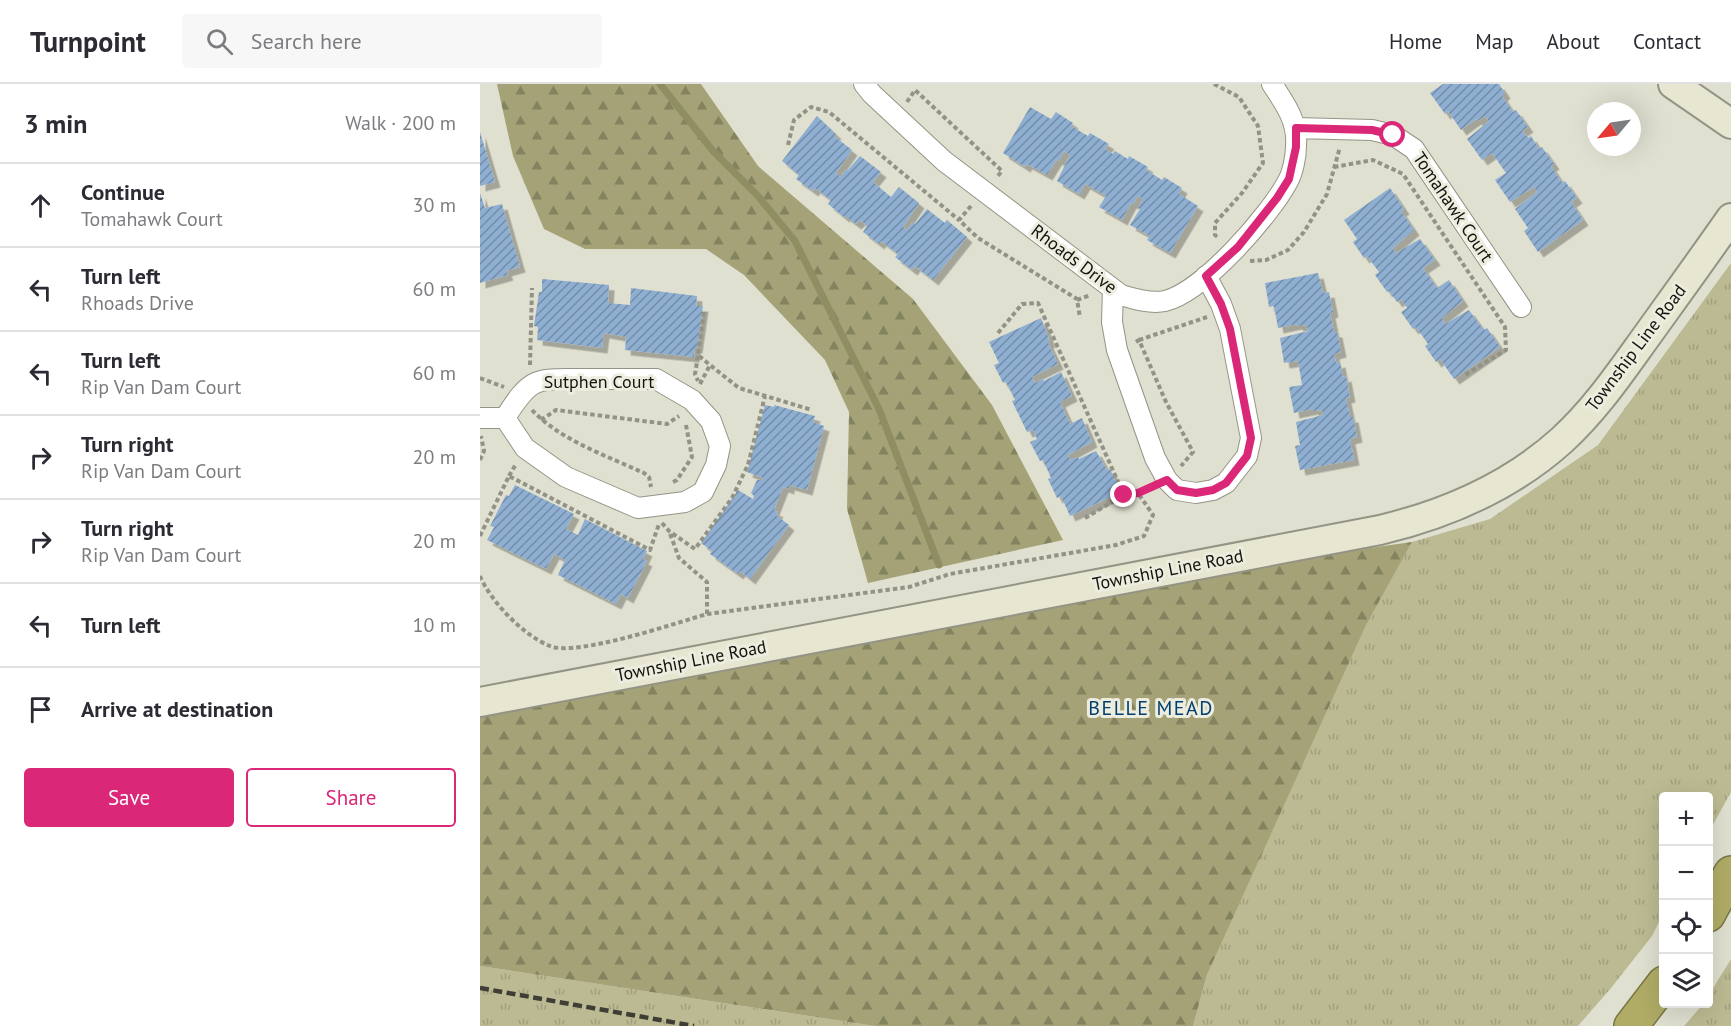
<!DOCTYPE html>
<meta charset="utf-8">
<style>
:root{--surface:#fff;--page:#f7f7f7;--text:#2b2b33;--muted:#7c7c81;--line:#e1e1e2;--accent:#db2777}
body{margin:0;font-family:"PT Sans",sans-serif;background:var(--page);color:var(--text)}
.controls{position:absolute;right:18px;bottom:18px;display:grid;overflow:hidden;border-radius:6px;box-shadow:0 6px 24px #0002}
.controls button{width:54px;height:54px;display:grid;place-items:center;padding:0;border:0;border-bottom:2px solid var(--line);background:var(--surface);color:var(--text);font:30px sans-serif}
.compass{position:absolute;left:1107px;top:18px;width:54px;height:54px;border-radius:50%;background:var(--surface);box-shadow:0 6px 24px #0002;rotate:241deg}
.stop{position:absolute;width:18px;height:18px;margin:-14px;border:4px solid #db2777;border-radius:50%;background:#fff}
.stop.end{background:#db2777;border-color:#fff;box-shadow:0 2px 6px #0008}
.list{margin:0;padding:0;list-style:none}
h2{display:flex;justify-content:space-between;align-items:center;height:78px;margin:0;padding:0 24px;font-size:26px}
h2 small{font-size:20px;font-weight:400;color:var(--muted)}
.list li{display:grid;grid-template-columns:39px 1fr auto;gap:18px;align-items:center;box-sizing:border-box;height:84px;padding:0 24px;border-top:2px solid var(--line)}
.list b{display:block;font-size:22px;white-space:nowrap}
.list p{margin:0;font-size:20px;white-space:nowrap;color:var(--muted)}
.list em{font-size:20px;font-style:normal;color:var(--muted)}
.actions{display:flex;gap:12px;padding:18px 24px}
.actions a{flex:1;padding:14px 0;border:2px solid var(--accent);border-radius:6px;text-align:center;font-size:21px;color:var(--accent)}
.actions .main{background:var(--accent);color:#fff}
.icon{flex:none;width:33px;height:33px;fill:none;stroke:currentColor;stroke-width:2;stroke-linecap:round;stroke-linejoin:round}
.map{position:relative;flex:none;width:1251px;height:942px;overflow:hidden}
header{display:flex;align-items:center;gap:36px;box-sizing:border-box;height:84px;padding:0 30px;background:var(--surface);border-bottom:2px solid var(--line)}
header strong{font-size:28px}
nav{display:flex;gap:33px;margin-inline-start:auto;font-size:21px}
.search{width:420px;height:54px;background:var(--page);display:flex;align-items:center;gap:15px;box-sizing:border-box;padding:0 21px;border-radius:6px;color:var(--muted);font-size:22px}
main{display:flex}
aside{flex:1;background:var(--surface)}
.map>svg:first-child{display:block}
.grass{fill:url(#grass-tufts)}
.forest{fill:url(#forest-firs)}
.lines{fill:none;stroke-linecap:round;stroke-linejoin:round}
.stream{stroke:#8f8d62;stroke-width:7}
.building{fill:url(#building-hatch);filter:url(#shadow)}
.street-casing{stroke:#949486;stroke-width:22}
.secondary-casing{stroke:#949486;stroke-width:32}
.highway-casing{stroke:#797647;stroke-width:36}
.path{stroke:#929287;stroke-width:4;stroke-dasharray:4.5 3;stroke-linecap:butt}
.street{stroke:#fff;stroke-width:20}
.secondary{stroke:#e7e6d1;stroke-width:28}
.highway{stroke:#b0ac66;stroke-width:33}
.rail{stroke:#3e3d36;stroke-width:4.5;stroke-dasharray:9 4.5;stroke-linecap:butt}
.route{stroke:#db2777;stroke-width:8}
.labels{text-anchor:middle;stroke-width:6;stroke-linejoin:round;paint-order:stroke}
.street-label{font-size:18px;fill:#14130e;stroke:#ededdf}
.neighbourhood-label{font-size:20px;letter-spacing:1.5px;fill:#013f6f;stroke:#ededdf}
</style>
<header>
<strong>Turnpoint</strong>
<div class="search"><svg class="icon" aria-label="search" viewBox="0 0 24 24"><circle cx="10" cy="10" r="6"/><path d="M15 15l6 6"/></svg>Search here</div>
<nav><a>Home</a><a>Map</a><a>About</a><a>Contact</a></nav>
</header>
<main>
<aside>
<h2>3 min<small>Walk · 200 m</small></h2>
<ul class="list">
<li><svg class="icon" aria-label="ahead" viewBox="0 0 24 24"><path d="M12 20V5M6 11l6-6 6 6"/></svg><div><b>Continue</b><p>Tomahawk Court</p></div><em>30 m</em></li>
<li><svg class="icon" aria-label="left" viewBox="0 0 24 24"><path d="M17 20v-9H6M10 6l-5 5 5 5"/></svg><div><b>Turn left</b><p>Rhoads Drive</p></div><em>60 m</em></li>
<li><svg class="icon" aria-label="left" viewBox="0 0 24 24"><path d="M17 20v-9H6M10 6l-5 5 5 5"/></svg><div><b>Turn left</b><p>Rip Van Dam Court</p></div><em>60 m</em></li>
<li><svg class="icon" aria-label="right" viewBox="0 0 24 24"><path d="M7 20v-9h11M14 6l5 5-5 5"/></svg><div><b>Turn right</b><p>Rip Van Dam Court</p></div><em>20 m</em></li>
<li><svg class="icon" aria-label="right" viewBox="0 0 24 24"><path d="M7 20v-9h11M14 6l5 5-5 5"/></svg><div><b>Turn right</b><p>Rip Van Dam Court</p></div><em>20 m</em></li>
<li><svg class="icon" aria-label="left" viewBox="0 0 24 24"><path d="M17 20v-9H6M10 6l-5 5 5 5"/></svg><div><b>Turn left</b></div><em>10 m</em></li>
<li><svg class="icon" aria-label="arrive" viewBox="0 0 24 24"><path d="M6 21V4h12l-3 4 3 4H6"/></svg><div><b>Arrive at destination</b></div></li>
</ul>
<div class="actions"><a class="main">Save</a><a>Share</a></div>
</aside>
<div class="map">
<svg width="1251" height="942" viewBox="0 0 1251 942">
<defs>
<pattern id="grass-tufts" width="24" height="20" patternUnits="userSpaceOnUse" patternTransform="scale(1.5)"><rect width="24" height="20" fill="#bcba92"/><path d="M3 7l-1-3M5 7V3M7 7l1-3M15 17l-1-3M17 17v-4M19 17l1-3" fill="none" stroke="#a19f7d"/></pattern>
<pattern id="forest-firs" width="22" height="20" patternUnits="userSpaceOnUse" patternTransform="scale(1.5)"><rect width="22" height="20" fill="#a4a276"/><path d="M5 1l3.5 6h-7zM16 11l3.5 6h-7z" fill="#84835f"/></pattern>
<pattern id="building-hatch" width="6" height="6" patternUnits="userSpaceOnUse" patternTransform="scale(1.5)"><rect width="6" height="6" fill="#8eafd1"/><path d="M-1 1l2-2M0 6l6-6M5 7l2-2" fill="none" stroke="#738da8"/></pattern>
<filter id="shadow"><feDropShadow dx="5.5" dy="5.5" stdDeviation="0" flood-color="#0004"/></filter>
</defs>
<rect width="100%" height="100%" fill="#e0e0d1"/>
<path class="grass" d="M1251,179V708L1229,748L1228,712H1184L1183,830L1172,852L1131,904L1098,942H713L727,891L886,540L932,458L1010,435L1118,361Z
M1251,875V942H1204L1223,920H1228C1228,908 1245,886 1251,875Z
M0,882L395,942H0Z"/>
<path class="forest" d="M17,0H221L278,82L433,215L512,321L583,456L388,499L367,425L369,328L345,276L264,191L226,165H105L64,145L33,72Z
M932,458L886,541L727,891L713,942H395L0,882V631L847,470Z"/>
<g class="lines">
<path class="stream" d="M180,0L233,67L277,111L315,157L399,325L459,481"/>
</g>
<path class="building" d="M963,0H1019L1025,9L1022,12L1033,28L1036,26L1048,43L1042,47L1048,54L1051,52L1059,65L1062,63L1074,80L1071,82L1082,99L1085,97L1097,114L1091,118L1103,136L1058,168L1044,147L1048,144L1035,125L1057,108L1054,103L1030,118L1015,96L1026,89L1012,69L1002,76L987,55L1009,37L1005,32L998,37L996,35L981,46L968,27L965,30L950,9Z
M550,23L571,35L576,28L593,39L591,42L608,52L610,49L629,60L625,65L633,70L635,67L648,75L649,72L668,83L666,86L682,96L684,93L702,104L699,110L718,122L690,169L667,156L670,152L650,141L660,125L658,124L663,115L658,112L653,120L651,119L642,136L619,123L626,112L605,100L599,110L577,97L590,71L584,67L579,77L577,75L567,91L547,80L545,83L523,69Z
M337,32L356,50L354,52L372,66L356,89L360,93L367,85L368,86L380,72L401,88L393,98L411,113L419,103L439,119L423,143L427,146L433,138L435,140L447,125L465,139L467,136L487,153L453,196L435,182L432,186L415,173L418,170L401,157L399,160L383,148L387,142L380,136L376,140L365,132L364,133L348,120L351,116L335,104L333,107L316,95L319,91L302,77Z
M0,48L15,98L0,102Z
M910,104L924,125L921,127L934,146L913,164L916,169L940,155L955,176L943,184L957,204L969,196L983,217L962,234L965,240L989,226L999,240L1005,246L1007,244L1020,263L974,295L960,275L956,278L945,262L948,260L936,243L933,245L921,228L927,224L921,215L917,218L909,207L907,208L895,191L899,188L887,172L884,174L873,158L877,155L864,136Z
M0,109L5,124L22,120L40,183L26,187L28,191L0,199Z
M838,189L843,209L849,208L853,228L850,229L854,248H857L861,268L854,270L856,279L860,278L863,293L866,292L870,313L866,314L870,333H873L877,353L870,355L874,376L820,386L815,362L820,361L816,338L843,331L842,326L833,327V325L814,329L809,303L822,301L818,277L804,279L800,254L828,247L827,241L818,242L817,240L798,244L794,222L789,223L785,199Z
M62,195L129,201L128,219L150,221L151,204L217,212L216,222H223L217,264H215L214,273L145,266L146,253L124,249L122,264L57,256L58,243L54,242L59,208H62Z
M561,234L570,258L568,259L578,280L552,293L555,299L563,295L564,297L581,288L592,312L580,318L590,340L602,334L612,358L588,371L590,376L598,373L599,375L616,367L627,386L630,385L641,408L590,432L581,412L577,414L568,395L571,394L563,376L560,377L550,358L557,355L553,346L547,348L532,317L535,316L526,298L523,299L514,281L519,279L509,258Z
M285,321L294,323V321L335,332L333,338L344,342L327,406L309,401V405L303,403L294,426L298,428L296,431L309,441L270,495L260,487L258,490L230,470L232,467L221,459L258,406L273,415L274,412L271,409L277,396H282L283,394L267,388Z
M35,401L94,430L86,445L98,451L105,435L167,467L163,475L167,477L148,514L141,510L136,520L78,491L85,476L74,470L66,485L7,456L14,443L10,442L26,411L29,412Z"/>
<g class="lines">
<g class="street-casing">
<path id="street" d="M384,0L392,10L464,77L641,211C654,215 671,220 685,217C723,208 790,131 808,97C813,88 816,72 816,62C818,37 805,20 792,0
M816,44L892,46L913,51L934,65L1041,223
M633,205L632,238L637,266L675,374L687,396L697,406L716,409L733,406L746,399L767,372L771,354L750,245L741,220L726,192
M107,295H176L212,316L231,337L240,362L236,381L223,408L205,418L158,424L86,393L45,364L25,334C53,289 57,296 107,295Z
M0,334H25"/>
</g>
<g class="secondary-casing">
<path id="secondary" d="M1193,0L1251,40
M0,618L900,446C967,430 1030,403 1082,356C1115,326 1140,289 1166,253C1194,214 1223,174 1251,134"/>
</g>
<g class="highway-casing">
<path id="highway" d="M1228,831L1251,789
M1151,942L1184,899"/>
</g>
<path class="path" d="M734,0L759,13L778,42L783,79L762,109L735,139V151L739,154
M427,18L435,6L522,87L516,94
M308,61L314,36L331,23L349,28L479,136
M854,83L893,76L923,90L1025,243L1026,266L983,292
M491,122L479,136L498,154L597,215L600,234
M770,177L786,176L808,166L824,148L847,110L860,63
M597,216L611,211
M224,228L218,271L230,281
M518,249L542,220L558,219L644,411L658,409
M659,256L727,233
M656,258L659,256L686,318L713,368L701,382
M218,272L215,290L218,297
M50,281L52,204
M0,294L24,303
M220,300L230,281L259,304L332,326
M52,326C80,356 127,372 164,389L169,393L171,403
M61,336L76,326L187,340L199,332
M0,376L4,367L1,352
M29,392L36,380
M193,398L197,396L212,373L206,341
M605,434L644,411
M182,439L189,447L215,465L252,414L268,381L285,312
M0,452L29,392L170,466L179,440
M0,492C11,518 44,552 70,562C96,573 196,539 227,530V498L199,474L189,447
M227,530L429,503L470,490L636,461L664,452L673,431L658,409L671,404"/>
<use href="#street" class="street"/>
<use href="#secondary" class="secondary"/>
<use href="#highway" class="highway"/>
<path class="rail" d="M0,904L214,942"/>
</g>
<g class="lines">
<path class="route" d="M644,411L658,409L687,396L697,406L716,409L733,406L746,399L767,372L771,354L750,245L741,220L726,192L758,163L797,114L809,95L816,63V44L892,46L913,51"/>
</g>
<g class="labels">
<g class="street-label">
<text transform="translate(973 123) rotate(56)" y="6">Tomahawk Court</text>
<text transform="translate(594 175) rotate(37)" y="6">Rhoads Drive</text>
<text transform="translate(1156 264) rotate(-53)" y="6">Township Line Road</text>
<text x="119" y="304">Sutphen Court</text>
<text transform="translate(688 486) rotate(-11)" y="6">Township Line Road</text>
<text transform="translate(211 577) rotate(-11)" y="6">Township Line Road</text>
</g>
<g class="neighbourhood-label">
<text x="671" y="631">BELLE MEAD</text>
</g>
</g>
</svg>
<div class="controls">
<button>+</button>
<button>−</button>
<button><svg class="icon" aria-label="locate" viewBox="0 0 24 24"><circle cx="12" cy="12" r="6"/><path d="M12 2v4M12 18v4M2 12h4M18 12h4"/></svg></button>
<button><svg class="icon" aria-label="layers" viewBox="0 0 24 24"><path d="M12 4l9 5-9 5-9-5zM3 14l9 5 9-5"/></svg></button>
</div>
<svg class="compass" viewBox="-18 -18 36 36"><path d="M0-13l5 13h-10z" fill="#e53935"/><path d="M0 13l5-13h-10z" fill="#7c7c81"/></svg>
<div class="stop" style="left:913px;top:51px"></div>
<div class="stop end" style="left:644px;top:411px"></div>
</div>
</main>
